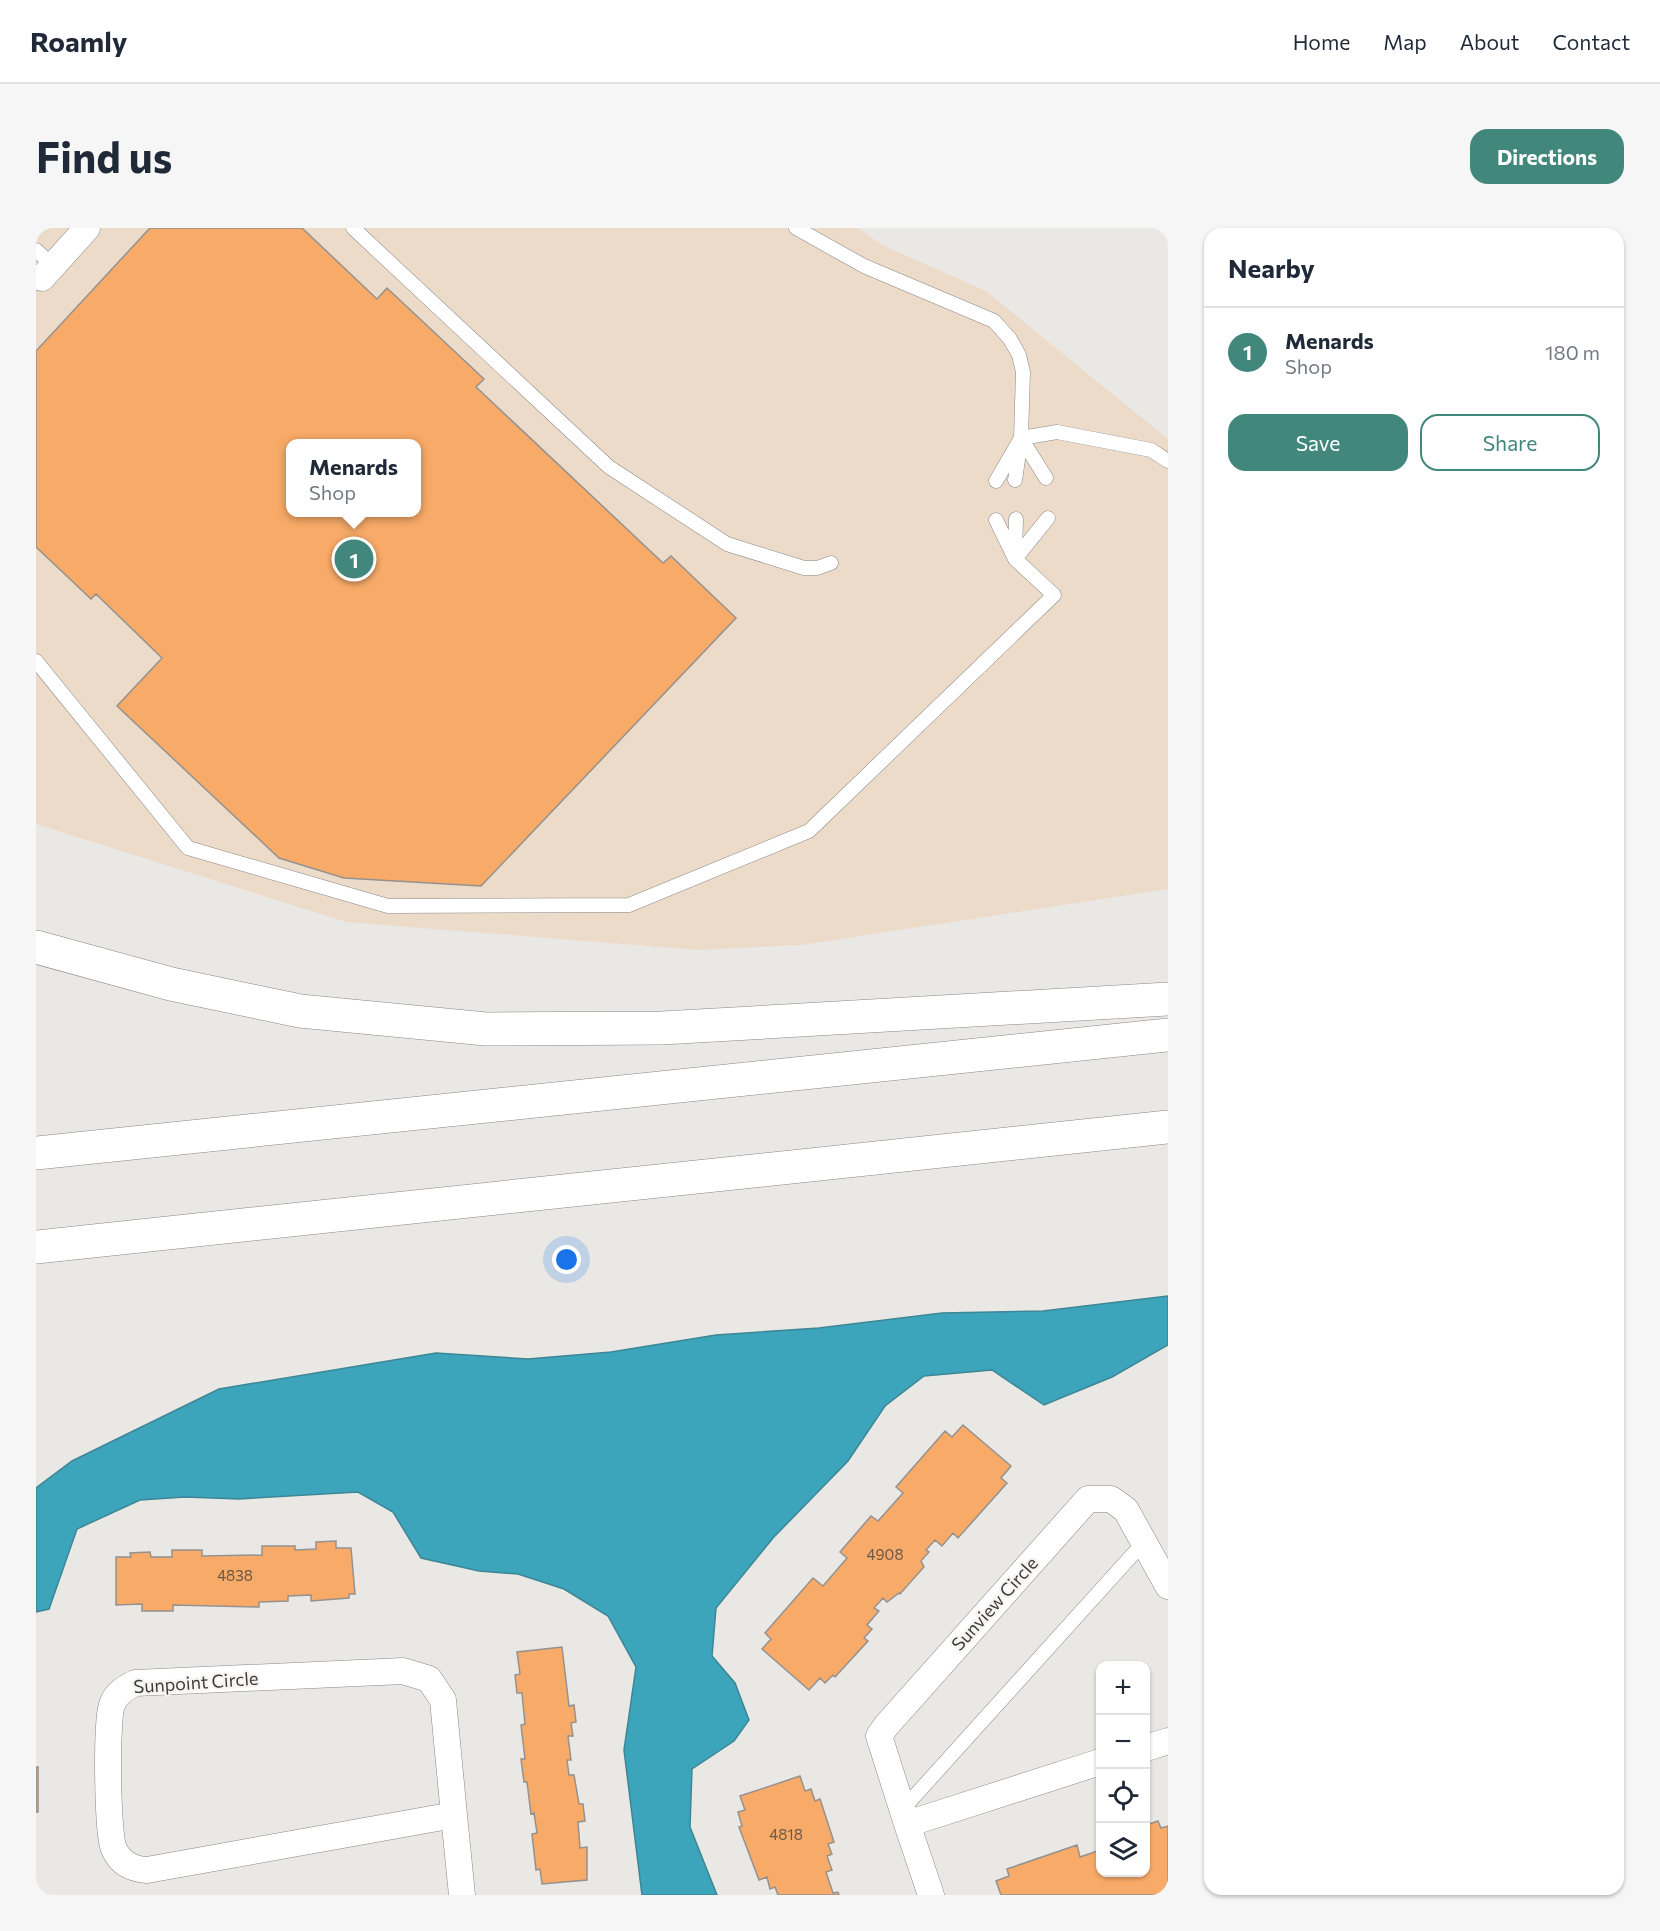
<!DOCTYPE html>
<meta charset="utf-8">
<style>
:root{--surface:#fff;--page:#f6f6f7;--text:#1f2937;--muted:#747a83;--line:#e0e1e3;--accent:#42877c}
body{margin:0;font-family:Commissioner,sans-serif;background:var(--page);color:var(--text)}
.controls{position:absolute;right:18px;bottom:18px;display:grid;overflow:hidden;border-radius:12px;box-shadow:0 2px 4px #0004}
.controls button{width:54px;height:54px;display:grid;place-items:center;padding:0;border:0;border-bottom:2px solid var(--line);background:var(--surface);color:var(--text);font:30px sans-serif}
.you{position:absolute;left:531px;top:1032px;width:21px;height:21px;margin:-15px;border:4px solid #fff;border-radius:50%;background:#1a73e8;box-shadow:0 0 0 9px #1a73e833}
.badge{display:grid;place-items:center;width:39px;height:39px;border-radius:50%;background:var(--accent);color:#fff;font-size:20px;font-weight:700}
.pin{position:absolute;translate:-50% -50%;border:3px solid #fff;box-shadow:0 2px 6px #0006}
.popup{position:absolute;left:250px;top:211px;width:135px;height:78px;box-sizing:border-box;display:grid;place-content:center;border-radius:12px;background:var(--surface);filter:drop-shadow(0 2px 4px #0005);font-size:20px;white-space:nowrap;color:var(--muted)}
.popup b{font-size:22px;color:var(--text)}
.popup::after{content:'';position:absolute;left:50%;top:100%;margin-left:-12px;border:12px solid transparent;border-top-color:var(--surface)}
.list{margin:0;padding:0;list-style:none}
h2{display:flex;justify-content:space-between;align-items:center;height:78px;margin:0;padding:0 24px;font-size:26px}
h2 small{font-size:20px;font-weight:400;color:var(--muted)}
.list li{display:grid;grid-template-columns:39px 1fr auto;gap:18px;align-items:center;box-sizing:border-box;height:90px;padding:0 24px;border-top:2px solid var(--line)}
.list b{display:block;font-size:22px;white-space:nowrap}
.list p{margin:0;font-size:20px;white-space:nowrap;color:var(--muted)}
.list em{font-size:20px;font-style:normal;color:var(--muted)}
.actions{display:flex;gap:12px;padding:18px 24px}
.actions a{flex:1;padding:14px 0;border:2px solid var(--accent);border-radius:18px;text-align:center;font-size:21px;color:var(--accent)}
.actions .main{background:var(--accent);color:#fff}
.icon{flex:none;width:33px;height:33px;fill:none;stroke:currentColor;stroke-width:2;stroke-linecap:round;stroke-linejoin:round}
.map{position:relative;flex:none;width:1132px;height:1667px;overflow:hidden;border-radius:18px}
header{display:flex;align-items:center;gap:36px;box-sizing:border-box;height:84px;padding:0 30px;background:var(--surface);border-bottom:2px solid var(--line)}
header strong{font-size:28px}
nav{display:flex;gap:33px;margin-inline-start:auto;font-size:21px}
.intro{display:flex;align-items:center;justify-content:space-between;box-sizing:border-box;height:144px;padding:0 36px}
h1{margin:0;font-size:42px}
.button{padding:15px 27px;border-radius:18px;background:var(--accent);color:#fff;font-size:21px;font-weight:700}
main{display:flex;gap:36px;padding:0 36px}
aside{flex:1;background:var(--surface);border-radius:18px;box-shadow:0 2px 4px #0004}
.map>svg:first-child{display:block}
.commercial{fill:#eddbca;fill-rule:evenodd}
.water{fill:#3da5bb;stroke:#3d8695;stroke-width:1.5}
.building{fill:#f8ab68;stroke:#94918f;stroke-width:1.5;fill-rule:evenodd}
.lines{fill:none;stroke-linecap:round;stroke-linejoin:round}
.service-casing{stroke:#898784;stroke-width:15}
.minor-casing{stroke:#898784;stroke-width:27}
.motorway-casing{stroke:#898784;stroke-width:34}
.service{stroke:#fff;stroke-width:14}
.minor{stroke:#fff;stroke-width:26}
.motorway{stroke:#fff;stroke-width:33}
.labels{text-anchor:middle;stroke-width:4.5;stroke-linejoin:round;paint-order:stroke}
.number-label{font-size:15px;fill:#6c5847}
.street-label{font-size:18px;fill:#3e3d3c;stroke:#f7f5f2}
</style>
<header>
<strong>Roamly</strong>
<nav><a>Home</a><a>Map</a><a>About</a><a>Contact</a></nav>
</header>
<div class="intro"><h1>Find us</h1><a class="button">Directions</a></div>
<main>
<div class="map">
<svg width="1132" height="1667" viewBox="0 0 1132 1667">
<rect width="100%" height="100%" fill="#eae8e5"/>
<path class="commercial" d="M0,0H822L846,17L950,63L1132,211V661L765,717L663,722L310,694L0,596ZM255,216H381V284H255Z"/>
<path class="water" d="M1132,1068V1117L1076,1149L1008,1177L956,1142L888,1148L849,1178L812,1233L737,1310L680,1380L676,1428L699,1455L713,1492L698,1513L656,1541L654,1599L681,1667H606L588,1522L600,1439L572,1388L528,1361L482,1346L443,1343L385,1330L357,1284L322,1264L203,1271L149,1269L104,1272L41,1301L13,1381L0,1384V1260L36,1233L183,1161L400,1125L492,1131L575,1124L680,1107L783,1100L906,1085L1007,1083Z"/>
<path class="building" d="M114,0H266L341,71L351,60L448,151L440,159L627,335L635,328L700,390L445,658L308,650L243,630L81,478L126,430L60,366L55,371L0,319V123ZM255,216H381V284H255Z
M927,1197L975,1238L965,1250L971,1255L922,1310L917,1305L906,1318L899,1312L890,1322L893,1324L885,1333L888,1339L864,1366L863,1365L851,1374L847,1370L838,1380L843,1383L831,1397L836,1401L828,1410L832,1413L799,1449L797,1447L789,1455L784,1450L773,1462L726,1421L735,1411L729,1405L777,1350L787,1358L811,1330L804,1324L835,1288L842,1293L867,1265L860,1259L909,1203L916,1209Z
M300,1313V1320H315L319,1366H313V1370L275,1373V1367L252,1368V1373L223,1374V1379L137,1377V1383H106V1376L80,1377V1329H95L94,1325L114,1324L115,1329H136V1322H166V1328L226,1327V1318H259V1322L280,1321V1314Z
M526,1419L533,1478L538,1477L540,1494L535,1495L537,1508H532L535,1532H531L533,1547H538L543,1576H547L549,1593L542,1594L544,1620L551,1619V1652L506,1656L504,1641L500,1642L496,1606L501,1605L498,1585L495,1586L491,1554H488L485,1531H489L485,1497L489,1496L486,1465H481L479,1447L484,1446L481,1424Z
M0,1539H2V1584H0Z
M764,1548L769,1563L775,1561L779,1573L784,1571L798,1614L792,1616L796,1626L791,1628L796,1642L790,1644L797,1665L802,1664L803,1667H742L739,1659L734,1661L731,1649L723,1652L703,1599L706,1598L702,1584L709,1582L704,1568Z
M1122,1593L1125,1600L1132,1598V1667H965L960,1653L973,1648L971,1641L1041,1617L1044,1629L1064,1622V1644H1110V1597Z"/>
<g class="lines">
<g class="service-casing">
<path id="service" d="M317,0L573,239L691,316L768,340H781L795,335
M760,0L828,38L958,93L974,111L983,127L987,144L985,210L1021,204L1115,222L1132,233
M0,22L17,38
M985,210L1010,250
M979,252L984,218
M960,253L985,210
M979,326L980,291
M979,331L1012,290
M0,433L152,620L352,678L593,677L773,603L1018,367L979,331L960,292
M866,1582L1108,1314"/>
</g>
<g class="minor-casing">
<path id="minor" d="M6,50L51,0
M367,1443L393,1451L407,1472L418,1587L111,1642C96,1641 84,1635 78,1621C71,1606 70,1492 76,1477C79,1466 89,1460 99,1455Z
M1110,1520L1132,1513
M1064,1534L871,1596L843,1508L850,1498L1052,1271H1075L1090,1282L1132,1358
M418,1587L426,1667
M871,1596L895,1667"/>
</g>
<g class="motorway-casing">
<path id="motorway" d="M0,719L135,756L264,783L450,801L626,800L1132,771
M0,925L1132,807
M0,1019L1132,899"/>
</g>
<use href="#service" class="service"/>
<use href="#minor" class="minor"/>
<use href="#motorway" class="motorway"/>
</g>
<g class="labels">
<g class="number-label">
<text x="849" y="1332">4908</text>
<text x="199" y="1353">4838</text>
<text x="750" y="1612">4818</text>
</g>
<g class="street-label">
<text transform="translate(959 1376) rotate(-48)" y="6">Sunview Circle</text>
<text transform="translate(160 1455) rotate(-4)" y="6">Sunpoint Circle</text>
</g>
</g>
</svg>
<div class="controls">
<button>+</button>
<button>−</button>
<button><svg class="icon" aria-label="locate" viewBox="0 0 24 24"><circle cx="12" cy="12" r="6"/><path d="M12 2v4M12 18v4M2 12h4M18 12h4"/></svg></button>
<button><svg class="icon" aria-label="layers" viewBox="0 0 24 24"><path d="M12 4l9 5-9 5-9-5zM3 14l9 5 9-5"/></svg></button>
</div>
<div class="you"></div>
<div class="pin badge" style="left:318px;top:331px">1</div>
<div class="popup"><b>Menards</b>Shop</div>
</div>
<aside>
<h2>Nearby<small></small></h2>
<ul class="list">
<li><span class="badge">1</span><div><b>Menards</b><p>Shop</p></div><em>180 m</em></li>
</ul>
<div class="actions"><a class="main">Save</a><a>Share</a></div>
</aside>
</main>
